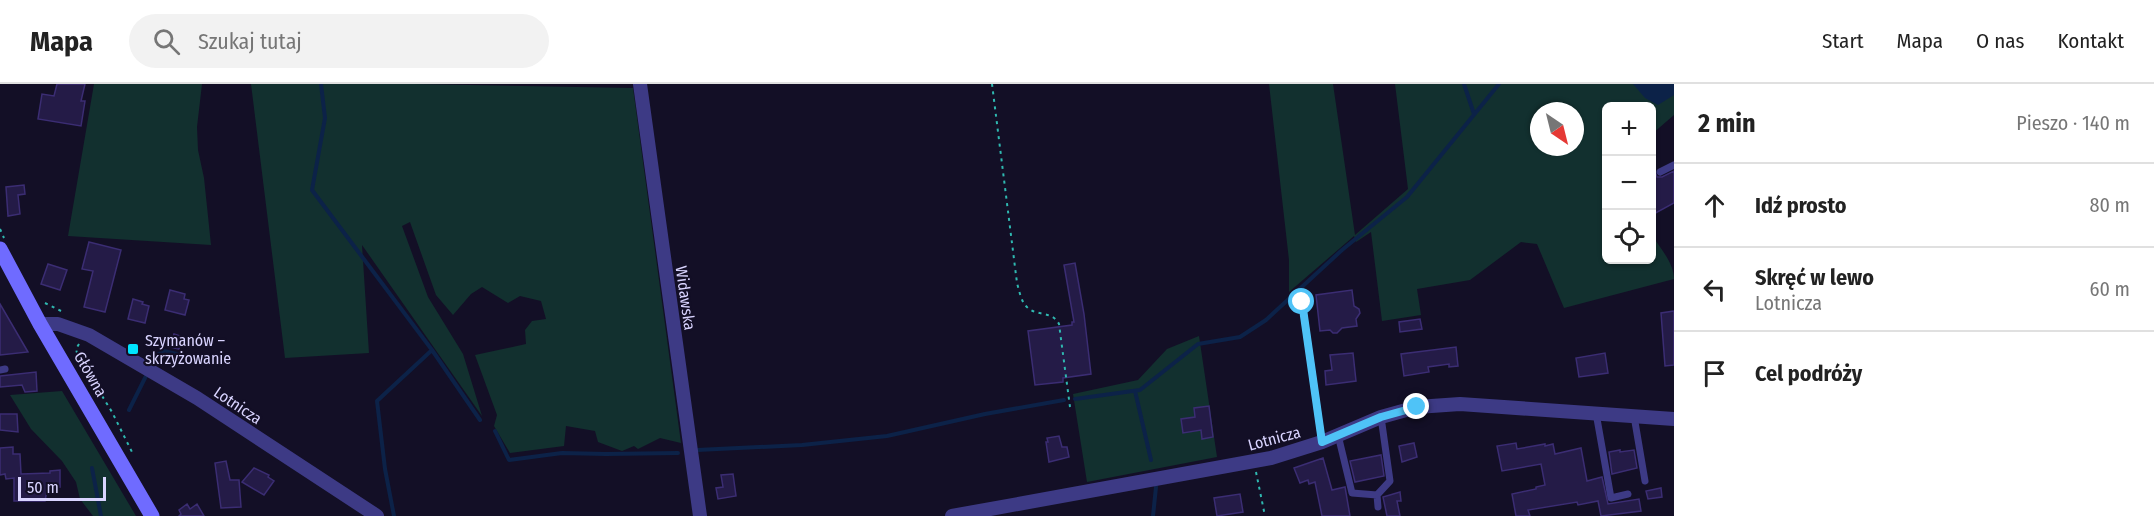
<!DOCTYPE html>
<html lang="pl">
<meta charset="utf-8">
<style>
:root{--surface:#fff;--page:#f2f2f2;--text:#222;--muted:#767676;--line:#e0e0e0}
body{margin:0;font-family:"Fira Sans Condensed",sans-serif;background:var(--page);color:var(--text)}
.controls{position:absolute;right:18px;top:18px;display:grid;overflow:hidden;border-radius:9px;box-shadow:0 2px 4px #0004}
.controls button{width:54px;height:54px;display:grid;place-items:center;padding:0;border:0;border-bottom:2px solid var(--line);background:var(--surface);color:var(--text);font:30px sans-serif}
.compass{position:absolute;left:1530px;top:18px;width:54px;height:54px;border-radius:50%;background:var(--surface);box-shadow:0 2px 4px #0004;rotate:145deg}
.scale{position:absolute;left:18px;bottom:15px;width:88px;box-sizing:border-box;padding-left:6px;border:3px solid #d9d4ff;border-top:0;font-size:16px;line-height:21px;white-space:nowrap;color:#d9d4ff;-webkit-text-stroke:4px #130f26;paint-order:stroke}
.stop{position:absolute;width:18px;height:18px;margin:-14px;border:4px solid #4fc3f7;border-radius:50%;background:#fff}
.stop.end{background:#4fc3f7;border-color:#fff;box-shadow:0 2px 6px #0008}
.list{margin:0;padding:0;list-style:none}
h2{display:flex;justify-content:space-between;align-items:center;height:78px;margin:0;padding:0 24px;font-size:26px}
h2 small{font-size:20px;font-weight:400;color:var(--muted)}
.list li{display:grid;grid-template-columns:39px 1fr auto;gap:18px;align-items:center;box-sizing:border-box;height:84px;padding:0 24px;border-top:2px solid var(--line)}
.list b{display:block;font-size:22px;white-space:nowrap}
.list p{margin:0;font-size:20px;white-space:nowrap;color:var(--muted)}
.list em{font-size:20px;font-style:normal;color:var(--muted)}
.icon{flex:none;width:33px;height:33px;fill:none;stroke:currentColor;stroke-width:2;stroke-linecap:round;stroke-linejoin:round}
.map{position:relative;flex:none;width:1674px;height:432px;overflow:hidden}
header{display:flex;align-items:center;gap:36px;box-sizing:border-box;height:84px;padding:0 30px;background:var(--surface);border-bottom:2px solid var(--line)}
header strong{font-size:28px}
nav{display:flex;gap:33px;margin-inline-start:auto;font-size:21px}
.search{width:420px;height:54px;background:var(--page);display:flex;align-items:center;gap:15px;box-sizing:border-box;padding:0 21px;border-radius:33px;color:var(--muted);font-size:22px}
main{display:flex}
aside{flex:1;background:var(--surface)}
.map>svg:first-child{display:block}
.green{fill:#12302f;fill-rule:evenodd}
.water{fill:#0c2248}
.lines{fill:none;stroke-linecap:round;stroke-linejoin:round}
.stream{stroke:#0c2248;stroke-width:4}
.building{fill:#241b47;stroke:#3b2d73;stroke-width:1.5}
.path{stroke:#2fb8b0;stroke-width:2;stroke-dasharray:3 4.5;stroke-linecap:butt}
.service{stroke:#3d3a85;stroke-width:7}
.minor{stroke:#3d3a85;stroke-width:14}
.secondary{stroke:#6f6bff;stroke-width:15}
.route{stroke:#4fc3f7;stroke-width:8}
.poi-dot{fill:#00e5ff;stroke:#130f26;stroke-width:2}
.labels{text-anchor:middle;stroke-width:4.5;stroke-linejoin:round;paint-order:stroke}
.street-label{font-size:16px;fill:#d9d4ff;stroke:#130f26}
.poi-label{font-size:16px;fill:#d9d4ff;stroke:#130f26;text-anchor:start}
</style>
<header>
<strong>Mapa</strong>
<div class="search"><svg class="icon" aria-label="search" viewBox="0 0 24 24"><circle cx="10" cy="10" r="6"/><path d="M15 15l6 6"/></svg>Szukaj tutaj</div>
<nav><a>Start</a><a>Mapa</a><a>O nas</a><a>Kontakt</a></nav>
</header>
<main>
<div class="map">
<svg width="1674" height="432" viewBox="0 0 1674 432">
<rect width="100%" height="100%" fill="#130f26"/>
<path class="green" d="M94,0H202L197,43L198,66L204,94L211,161L68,152Z
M251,0H415L633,4L681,359L660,354L638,365L634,362L622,367L598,358L595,347L566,342L564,362L510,369L494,342L497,331L475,271L526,260L525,246L532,237L546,235L541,217L520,212L508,219L482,203L471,210L453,231L436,211L410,138L402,142L428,213L463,270L482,332L362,161L369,269L285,274Z
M1269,0H1333L1355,151L1408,105L1395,0H1674V31L1652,50V22H1606V176H1652V151C1660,164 1674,179 1674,195L1564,224L1537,160L1521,158L1470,196L1417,205L1421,231L1382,237L1371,148L1356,158L1354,152L1289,208V176ZM1539,27H1575V63H1539Z
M1199,252L1217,373L1087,398L1073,310L1138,296L1167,265Z
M62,307L136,432H93L80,415L76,398L62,377L31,345L10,311Z"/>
<path class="water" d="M1633,0H1674V11L1658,21L1645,14Z"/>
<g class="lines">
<path class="stream" d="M321,0L325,34L312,106L432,266L480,336
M1464,0L1474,30
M154,276L155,272L164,267L181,271
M1135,307L1151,376
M1075,315L1140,306L1198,260L1240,253L1266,236L1342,166L1407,113L1499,0
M129,326L146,292
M495,347L509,376L562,369L606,370L678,369
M697,366L802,361L887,352L985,330L1064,316
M92,384L101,432
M394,432L385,385L377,317L432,266
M1153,432L1156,403"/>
</g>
<path class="building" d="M57,0H85L81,17H85L81,42L38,35L42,10L54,12Z
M1652,79L1657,93H1662L1674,87V119L1652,131Z
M24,101L25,110L18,111L20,130L8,132L6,103Z
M89,158L121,166L105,228L84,223L93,187L82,185Z
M1075,179L1084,230L1091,290L1063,294V298L1035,301L1028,247L1072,241V238H1074L1064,181Z
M48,180L67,186L60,206L41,200Z
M170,206L185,210L184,215L189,216L185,231L165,226Z
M1352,206L1354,222L1359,225L1360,229L1356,235L1357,242L1342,244L1337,249H1333L1330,246L1320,247L1316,211Z
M133,215L143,218L142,220L149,222L145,239L128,235Z
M0,220L28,268L0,271Z
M1674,227V281L1665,282L1661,229Z
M1420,235L1422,245L1400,248L1399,238Z
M174,250L183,253L179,265L170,263Z
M1456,263L1458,282L1449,283V280L1428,283L1429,288L1404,292L1401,270Z
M1353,269L1356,297L1326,301L1325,287L1332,286L1330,271Z
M1605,269L1608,289L1579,293L1576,274Z
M36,288L37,307L25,308L22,301L0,303V292Z
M1209,322L1213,353L1202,355L1201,346L1183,349L1181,335L1195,333L1194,324Z
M0,330H17L18,348L0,346Z
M1059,352L1062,363H1067L1069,373L1049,378L1046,358H1048L1047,354Z
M1414,359L1417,373L1402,378L1399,362Z
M1516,359L1517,365L1545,360V362L1553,360L1555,370L1581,364L1587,397L1602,393L1608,420L1639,415L1641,427L1601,432L1598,417L1578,421L1577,418L1528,426L1530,432H1516L1512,410L1536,405V403L1545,401L1541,380L1502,387L1497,362Z
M13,363V370H20L21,390L50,389V387L60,386V403L52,404V406H47L45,417H14V394L6,395L5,390L0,391V364Z
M1620,366V368L1634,366L1637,384L1612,390L1609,368Z
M1381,371L1384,392L1355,398L1350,377Z
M1323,374L1332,406L1345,403L1350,432H1322L1315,398L1309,400L1308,396L1300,399L1294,384Z
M226,377L230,396H239L241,423L221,424L215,379Z
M254,384L269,391L268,393L274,397L264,411L242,398Z
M733,390L736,412L718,415L716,404L723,403L721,391Z
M1661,404L1662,413L1648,415L1646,407Z
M1400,408L1401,417H1397L1400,432H1387L1383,413Z
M1240,410L1243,428L1217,432L1214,414Z
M187,420L190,425L197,420L204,432H179L181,430L179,426Z"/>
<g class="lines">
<path class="path" d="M992,0L1017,199C1019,206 1021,217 1026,222C1035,233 1052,226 1059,240L1070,323
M0,145L4,154
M45,219L61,227
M79,260L76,265L78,273L112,328L132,368
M1256,388L1265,432"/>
<path class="service" d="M1660,88L1674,81
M1302,218L1322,358
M0,286L5,285
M1596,329L1611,414L1628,410
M1634,332L1645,397
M1338,351L1352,409L1377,411
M1378,423L1377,411L1390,397L1381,333"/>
<path class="minor" d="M640,0L700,432
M40,240H58L89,251L197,314L377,432
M952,432L1271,374L1322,358L1381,333L1417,323L1460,320L1674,335"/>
<path class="secondary" d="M0,165L40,240L152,432"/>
</g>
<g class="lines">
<path class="route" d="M1302,218L1322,358L1381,333L1417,323"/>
</g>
<rect class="poi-dot" x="127" y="259" width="12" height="12" rx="3"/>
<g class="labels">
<g class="street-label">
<text transform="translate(686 214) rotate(82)" y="6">Widawska</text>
<text transform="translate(91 290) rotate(60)" y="6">Główna</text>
<text transform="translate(238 321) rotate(34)" y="6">Lotnicza</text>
<text transform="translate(1274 354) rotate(-15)" y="6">Lotnicza</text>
</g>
<g class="poi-label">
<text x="145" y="262">Szymanów –<tspan x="145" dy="18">skrzyżowanie</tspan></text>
</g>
</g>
</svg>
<div class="controls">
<button>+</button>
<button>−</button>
<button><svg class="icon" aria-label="locate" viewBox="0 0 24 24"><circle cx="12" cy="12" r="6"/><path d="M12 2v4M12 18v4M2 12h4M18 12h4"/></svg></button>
</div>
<svg class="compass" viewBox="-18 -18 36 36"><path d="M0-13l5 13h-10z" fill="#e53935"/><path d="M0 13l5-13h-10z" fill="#767676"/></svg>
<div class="scale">50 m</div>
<div class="stop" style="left:1302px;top:218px"></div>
<div class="stop end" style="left:1417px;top:323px"></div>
</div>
<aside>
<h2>2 min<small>Pieszo · 140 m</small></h2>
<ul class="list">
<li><svg class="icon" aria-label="ahead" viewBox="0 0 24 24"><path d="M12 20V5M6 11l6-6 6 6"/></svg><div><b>Idź prosto</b></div><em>80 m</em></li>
<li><svg class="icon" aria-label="left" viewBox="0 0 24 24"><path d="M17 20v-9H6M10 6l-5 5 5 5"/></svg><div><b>Skręć w lewo</b><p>Lotnicza</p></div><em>60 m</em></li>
<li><svg class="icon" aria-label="arrive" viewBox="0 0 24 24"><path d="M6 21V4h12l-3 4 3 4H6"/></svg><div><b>Cel podróży</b></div></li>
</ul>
</aside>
</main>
